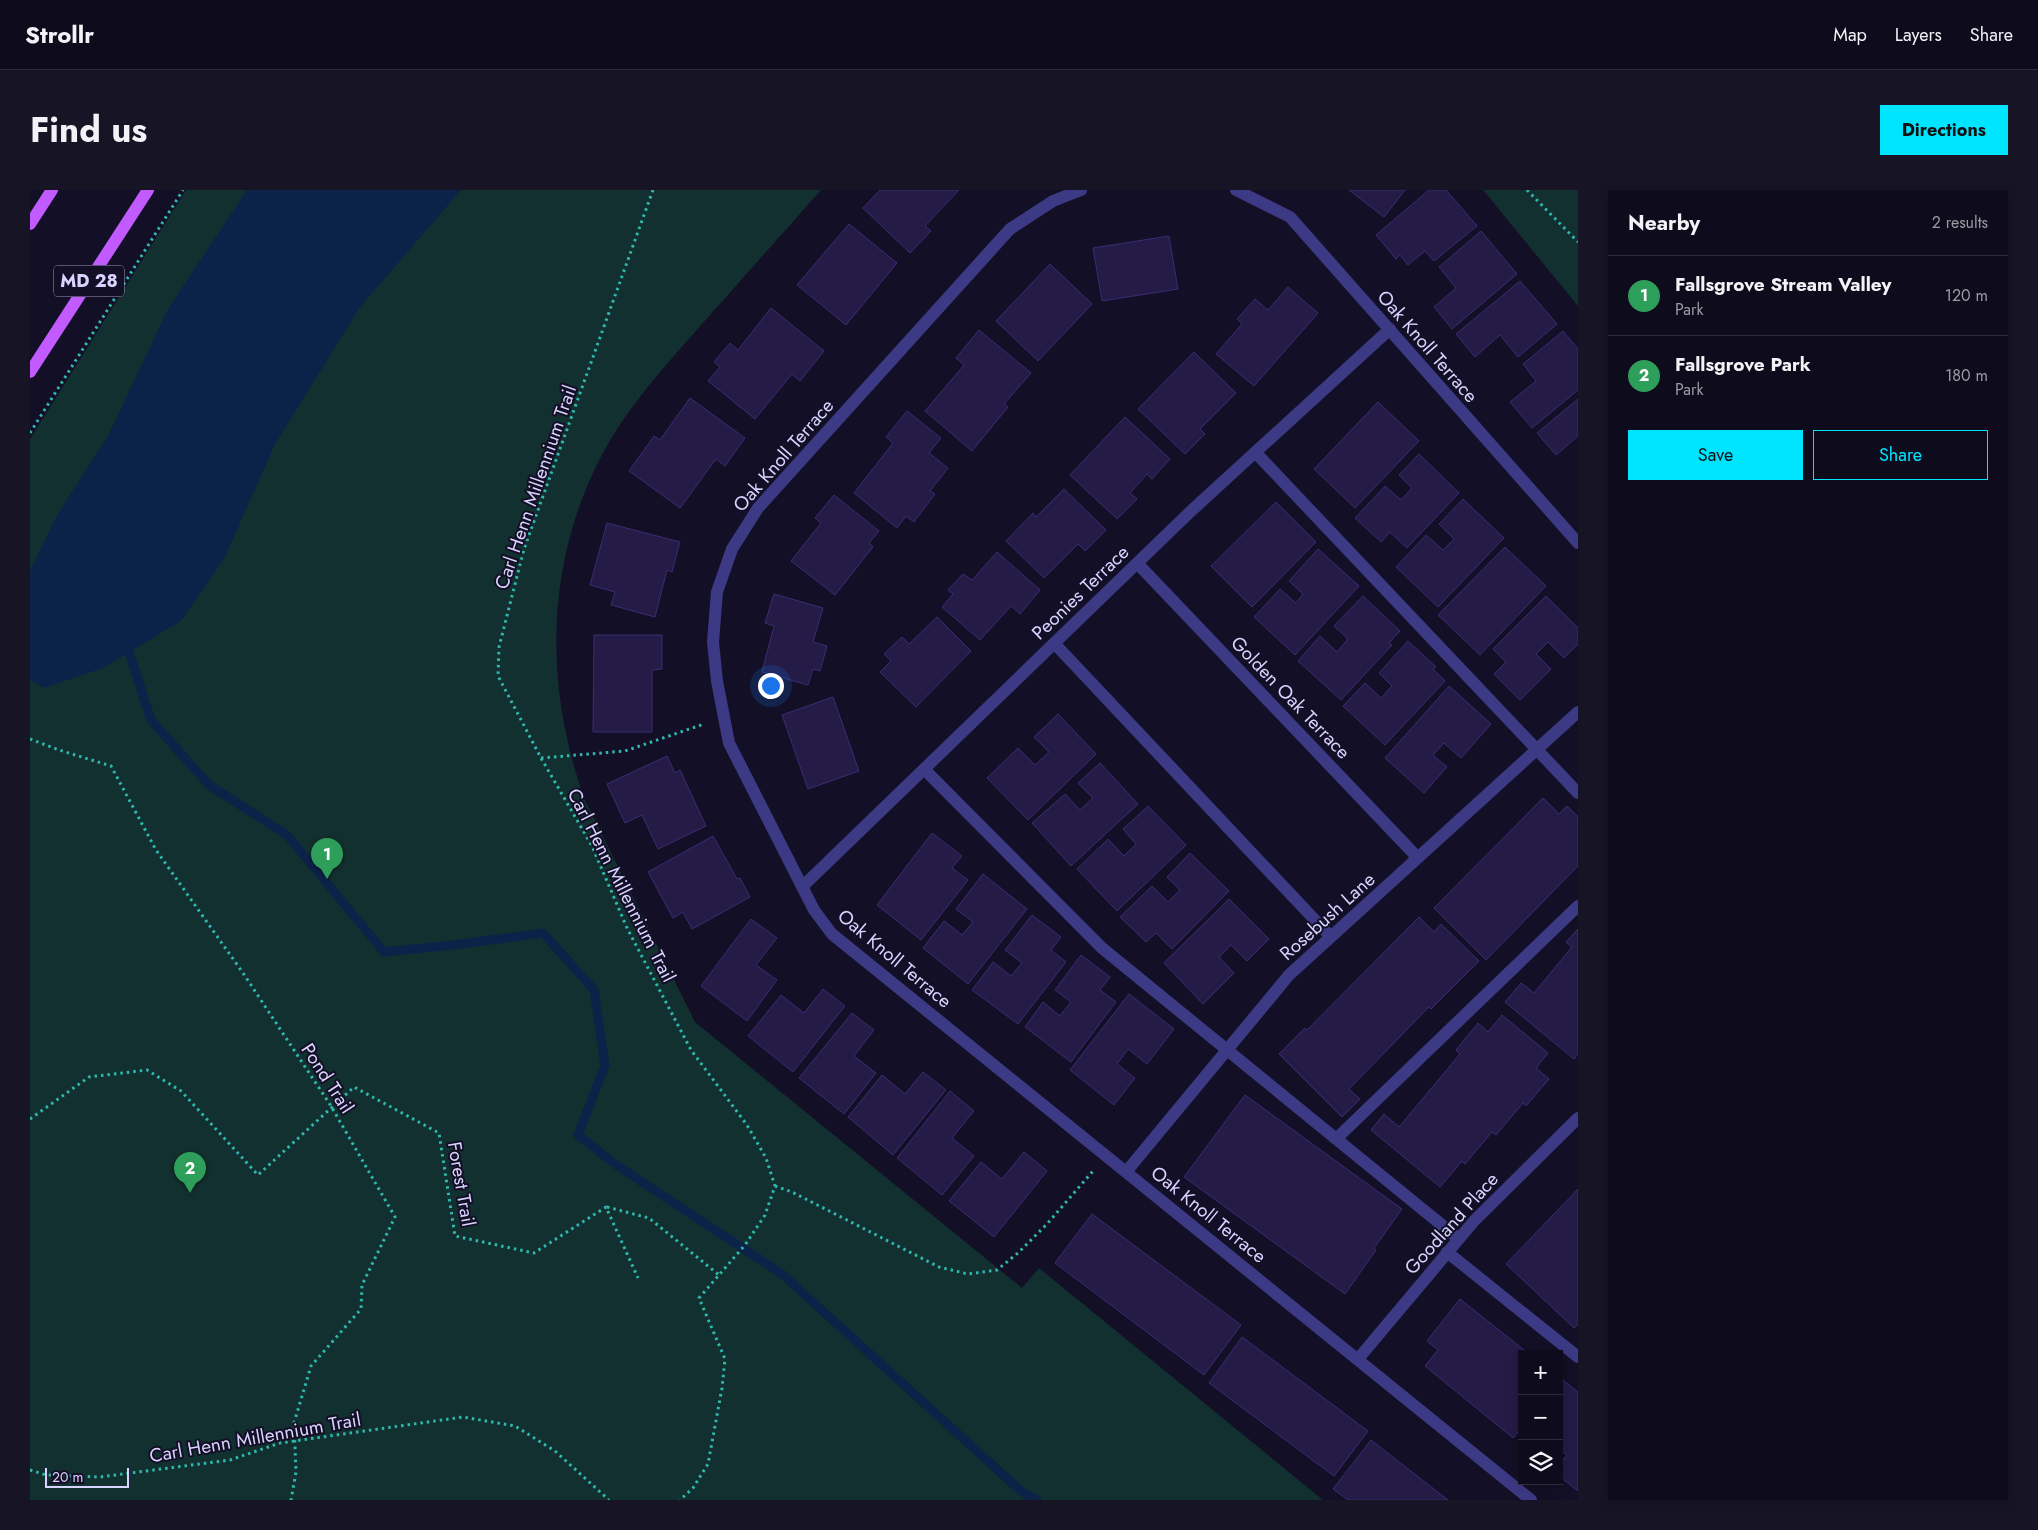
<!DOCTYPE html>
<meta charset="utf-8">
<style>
:root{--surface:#0e0b1c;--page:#171425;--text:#f1f3f6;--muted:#9b9ba3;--line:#2e2b3b;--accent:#00e5ff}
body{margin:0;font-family:Jost,sans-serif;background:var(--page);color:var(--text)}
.controls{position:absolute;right:15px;bottom:15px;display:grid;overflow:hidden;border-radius:0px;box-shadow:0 2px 12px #0003}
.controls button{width:45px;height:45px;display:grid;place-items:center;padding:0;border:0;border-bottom:1px solid var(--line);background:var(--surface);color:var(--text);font:25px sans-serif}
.scale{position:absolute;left:15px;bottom:12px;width:84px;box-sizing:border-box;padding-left:5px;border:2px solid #d9d4ff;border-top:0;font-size:14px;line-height:18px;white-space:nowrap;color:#d9d4ff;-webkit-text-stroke:4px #130f26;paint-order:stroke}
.you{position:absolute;left:740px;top:495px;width:18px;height:18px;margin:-12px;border:4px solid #fff;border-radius:50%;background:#1a73e8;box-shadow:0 0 0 8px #1a73e833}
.badge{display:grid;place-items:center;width:32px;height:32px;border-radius:50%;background:var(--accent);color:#fff;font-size:16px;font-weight:700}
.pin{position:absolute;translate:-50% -41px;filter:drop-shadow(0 1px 2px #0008)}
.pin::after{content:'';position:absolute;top:26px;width:18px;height:15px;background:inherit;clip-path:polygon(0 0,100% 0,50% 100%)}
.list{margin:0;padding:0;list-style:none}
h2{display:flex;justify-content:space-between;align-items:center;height:65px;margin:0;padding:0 20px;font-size:21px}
h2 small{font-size:16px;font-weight:400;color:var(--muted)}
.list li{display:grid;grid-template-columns:32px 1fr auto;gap:15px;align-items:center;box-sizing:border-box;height:80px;padding:0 20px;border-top:1px solid var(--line)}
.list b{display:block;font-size:19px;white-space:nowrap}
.list p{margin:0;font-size:16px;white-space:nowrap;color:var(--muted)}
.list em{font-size:16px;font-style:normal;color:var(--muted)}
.actions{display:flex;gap:10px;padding:15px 20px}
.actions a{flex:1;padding:11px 0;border:1px solid var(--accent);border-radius:0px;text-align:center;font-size:18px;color:var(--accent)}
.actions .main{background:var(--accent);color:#111}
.icon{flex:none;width:28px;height:28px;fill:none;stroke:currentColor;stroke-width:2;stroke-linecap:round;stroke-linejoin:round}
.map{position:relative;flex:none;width:1548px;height:1310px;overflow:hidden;border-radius:0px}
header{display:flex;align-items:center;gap:30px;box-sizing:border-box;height:70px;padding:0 25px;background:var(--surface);border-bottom:1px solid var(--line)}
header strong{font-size:24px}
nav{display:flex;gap:28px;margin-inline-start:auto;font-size:18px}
.intro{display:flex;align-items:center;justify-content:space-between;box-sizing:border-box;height:120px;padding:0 30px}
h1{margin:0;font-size:35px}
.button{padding:12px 22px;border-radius:0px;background:var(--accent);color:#111;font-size:18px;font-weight:700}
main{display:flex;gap:30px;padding:0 30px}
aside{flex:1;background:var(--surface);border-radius:0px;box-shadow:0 2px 12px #0003}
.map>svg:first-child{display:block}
.green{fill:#12302f}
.water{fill:#0c2248}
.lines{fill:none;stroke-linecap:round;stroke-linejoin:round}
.stream{stroke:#0c2248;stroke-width:9}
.building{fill:#241b47;stroke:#3b2d73}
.path{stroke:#2fb8b0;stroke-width:3;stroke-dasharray:2.5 4;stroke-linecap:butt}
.minor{stroke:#3d3a85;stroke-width:12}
.major{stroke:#c25bff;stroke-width:12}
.labels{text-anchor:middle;stroke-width:4;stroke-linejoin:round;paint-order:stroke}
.shield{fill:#130f26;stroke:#9e99be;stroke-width:1}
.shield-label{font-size:18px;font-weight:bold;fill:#d9d4ff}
.street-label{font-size:19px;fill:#d9d4ff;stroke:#130f26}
</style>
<header>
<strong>Strollr</strong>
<nav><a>Map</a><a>Layers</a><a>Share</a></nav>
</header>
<div class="intro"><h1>Find us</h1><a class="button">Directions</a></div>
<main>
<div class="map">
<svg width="1548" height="1310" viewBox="0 0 1548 1310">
<rect width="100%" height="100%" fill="#130f26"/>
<path class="green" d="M156,0H791C752,44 712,89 673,133C643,167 612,201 587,239C516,352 510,486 555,610L665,832L992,1098L1009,1078L1293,1310H0V249Z
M1453,0H1548V116Z"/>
<path class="water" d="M217,0H431L330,117L245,254L194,369L151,431L73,478L14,498L0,490V381L26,327L79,244L138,119Z"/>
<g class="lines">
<path class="stream" d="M99,462L121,530L179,595L257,645L354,762L423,755L513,743L564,800L575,875L548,945L589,977L752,1084L992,1302L1007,1310"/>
</g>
<path class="building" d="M850,0H929L895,36L901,41L880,63L833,18Z
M1319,0H1375L1354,27Z
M1399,0H1416L1447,36L1404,71L1395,61L1378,75L1370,65L1366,69L1346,45Z
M819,34L867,73L816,135L767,95Z
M1451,41L1487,84L1422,139L1404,117L1426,98L1409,77Z
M1139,46L1148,99L1072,111L1063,58Z
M1020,74L1062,114L1008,171L966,131Z
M1490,91L1527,134L1488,167L1470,145L1445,167L1426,144Z
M1258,97L1288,123L1224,196L1186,164L1212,134L1207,129L1225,109L1238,120Z
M741,118L794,161L770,191L762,184L725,229L678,191L690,177L684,172L700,153L708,160Z
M949,140L1001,183L974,214L978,217L942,261L895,221L934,175L926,168Z
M1533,141L1548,159V200L1502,238L1480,212L1506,191L1493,174Z
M1164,162L1206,203L1170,239L1175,244L1155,264L1108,219Z
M660,208L715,248L695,276L686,269L650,318L599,281L624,246L630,250Z
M1548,209V246L1526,265L1507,243Z
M1348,212L1389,251L1325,318L1284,279Z
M877,221L911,248L899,263L918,278L900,301L905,304L884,332L876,326L867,338L824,303L863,253L856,247Z
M1095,227L1140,269L1122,289L1117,284L1100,303L1107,309L1087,329L1040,285Z
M1389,264L1429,303L1377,358L1360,342L1351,352L1325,328L1355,296L1371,310L1382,298L1369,285Z
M1034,299L1076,340L1055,361L1048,354L1014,388L976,351L1003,323L1006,327Z
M804,305L849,341L839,353L843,357L805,405L761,371L791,333L785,328Z
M1433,309L1474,348L1408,417L1366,377L1396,345L1413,360L1424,349L1409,334Z
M1246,312L1286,352L1222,417L1181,376Z
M577,333L650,352L642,382L637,380L625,427L581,415L585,402L560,395Z
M1475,357L1516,396L1450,465L1408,425Z
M1288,359L1329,396L1265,465L1224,427L1250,399L1266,413L1273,404L1259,391Z
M967,362L1010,400L990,424L981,416L950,450L912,417L923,404L918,400L933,384L942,390Z
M744,404L793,418L783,452L797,456L790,481L783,479L778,495L732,482L744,436L735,433Z
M1333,406L1370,441L1359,453L1362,455L1311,510L1268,471L1290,446L1307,462L1318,449L1304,436Z
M1516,406L1548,438V454L1534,468L1518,452L1506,464L1521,479L1490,510L1464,484L1476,472L1463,459Z
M907,427L941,461L886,517L850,482L861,471L854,464L872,447L879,454Z
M564,445H632V479L622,480V542H563Z
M1378,451L1406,477L1403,479L1415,491L1355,555L1313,516L1335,493L1351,508L1362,496L1349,483Z
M1419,496L1461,534L1431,568L1414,553L1403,565L1417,577L1394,603L1355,568Z
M803,507L829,581L778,599L752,525Z
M1028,524L1066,564L998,630L957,588L988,558L1005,575L1019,562L1004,547Z
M637,566L645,583L650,580L676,636L628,659L612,625L595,633L577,594Z
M1070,573L1108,614L1041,676L1002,633L1035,604L1050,620L1063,608L1048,593Z
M1513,608L1529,624L1537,616L1548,627V676L1456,770L1404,718Z
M1118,616L1156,655L1087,721L1047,679L1078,649L1094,666L1106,654L1093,639Z
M902,643L932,666L922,678L938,690L891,750L847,715Z
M683,646L707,689L710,688L720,707L662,739L653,722L643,728L618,682Z
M1160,663L1199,701L1142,759L1126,743L1116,752L1090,727L1122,696L1138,712L1150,700L1137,687Z
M953,684L997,719L938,794L893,758L914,731L932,745L943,732L926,719Z
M1199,709L1239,749L1217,771L1201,755L1189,767L1204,783L1173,814L1134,773Z
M1002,725L1031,747L1021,760L1036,772L988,834L942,800L963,772L981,786L992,773L975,760Z
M1389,727L1404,742L1411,734L1449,771L1401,819L1399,817L1319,899L1330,909L1312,927L1249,864L1275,838L1277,840Z
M721,729L747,748L726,775L747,790L717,831L671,796Z
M1548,739V864L1544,869L1475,812L1491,793L1504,803L1542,757L1536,752Z
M1051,765L1080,787L1070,800L1086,812L1041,872L995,837L1013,812L1030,826L1041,812L1025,800Z
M793,799L815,816L763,882L718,846L751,805L774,823Z
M1099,804L1144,839L1117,874L1098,859L1087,874L1105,888L1084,915L1040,880Z
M822,823L844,840L824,866L846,883L814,924L769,888Z
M1472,825L1518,863L1506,878L1519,889L1496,916L1493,913L1466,945L1462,942L1435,974L1432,971L1410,997L1341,940L1354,924L1369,937L1430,864L1426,860L1448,833L1458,842Z
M893,882L916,900L863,965L818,927L852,885L875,904Z
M920,901L944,921L922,948L944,966L912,1005L867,968Z
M1215,905L1372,1019L1344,1058L1346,1060L1315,1104L1154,987Z
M994,962L1017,981L964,1047L919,1011L951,972L972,989Z
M1548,999V1134L1544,1138L1476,1074Z
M1062,1024L1211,1135L1174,1185L1025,1073Z
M1430,1109L1499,1164H1492V1237L1483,1248L1395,1176L1408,1160L1397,1151Z
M1212,1147L1338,1241L1304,1286L1179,1193Z
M1529,1187L1548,1202V1301L1529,1286V1275L1537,1265L1529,1259Z
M1341,1250L1418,1310H1318L1303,1299Z"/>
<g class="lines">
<path class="path" d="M623,0L494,359L469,457L468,486L511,568L562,656L597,738L661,860L717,935L736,968L745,996L735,1025L715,1055L669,1108L695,1169L692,1198L678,1274L663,1298L650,1310
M1497,0L1548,52
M0,243L153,0
M0,549L29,560L81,576L126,660L213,783L301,916L365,1027L332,1095L331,1119L281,1176L264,1233L266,1282L261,1310
M511,568L595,561L674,534
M0,929L59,887L117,880L151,901L228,985L324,897L409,943L425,1046L504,1063L576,1017L608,1088
M745,996L762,1002L909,1077L938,1084L967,1080L988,1063L1017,1034L1063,981
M577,1017L619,1028L689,1085
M0,1280L16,1285L70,1287L200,1270L250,1253L433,1227L485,1236L525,1261L579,1310"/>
<path class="minor" d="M1051,0L1023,11L980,39L728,318L702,359L687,402L683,452L687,491L699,553L784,720L802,744L1501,1310
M1206,0L1260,27L1548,353
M1225,262L1548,603
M1107,373L1388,668
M1024,453L1301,747
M894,579L1072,758L1429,1049
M772,697L1160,322L1360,139
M1306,949L1548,716
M1096,982L1259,785L1548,522
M1417,1062L1548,1167
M1328,1169L1444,1031L1548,928"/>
<path class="major" d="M0,34L22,0
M0,182L118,0"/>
</g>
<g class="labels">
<rect class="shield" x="24" y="75.5" width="70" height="31" rx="4"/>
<g class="shield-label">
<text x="59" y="97">MD 28</text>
</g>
<g class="street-label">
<text transform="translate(1398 156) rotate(49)" y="7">Oak Knoll Terrace</text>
<text transform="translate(753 265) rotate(-49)" y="7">Oak Knoll Terrace</text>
<text transform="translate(505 297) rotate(-71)" y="7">Carl Henn Millennium Trail</text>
<text transform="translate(1050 402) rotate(-44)" y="7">Peonies Terrace</text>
<text transform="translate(1261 507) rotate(46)" y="7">Golden Oak Terrace</text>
<text transform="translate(592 695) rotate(63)" y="7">Carl Henn Millennium Trail</text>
<text transform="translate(1297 726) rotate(-42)" y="7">Rosebush Lane</text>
<text transform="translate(865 768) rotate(40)" y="7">Oak Knoll Terrace</text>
<text transform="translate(298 888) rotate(57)" y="7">Pond Trail</text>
<text transform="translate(432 994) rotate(80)" y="7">Forest Trail</text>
<text transform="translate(1179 1024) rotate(39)" y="7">Oak Knoll Terrace</text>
<text transform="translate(1421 1033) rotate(-48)" y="7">Goodland Place</text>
<text transform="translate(225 1247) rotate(-10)" y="7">Carl Henn Millennium Trail</text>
</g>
</g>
</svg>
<div class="controls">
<button>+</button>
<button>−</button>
<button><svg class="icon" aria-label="layers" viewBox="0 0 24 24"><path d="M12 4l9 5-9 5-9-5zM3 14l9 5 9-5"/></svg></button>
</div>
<div class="scale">20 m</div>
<div class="you"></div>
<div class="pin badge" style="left:297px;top:689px;background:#2e9e5b">1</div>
<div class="pin badge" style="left:160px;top:1003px;background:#2e9e5b">2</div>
</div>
<aside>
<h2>Nearby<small>2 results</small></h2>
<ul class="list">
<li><span class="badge" style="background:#2e9e5b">1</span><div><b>Fallsgrove Stream Valley</b><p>Park</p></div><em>120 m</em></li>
<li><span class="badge" style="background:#2e9e5b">2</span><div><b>Fallsgrove Park</b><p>Park</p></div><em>180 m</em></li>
</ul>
<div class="actions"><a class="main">Save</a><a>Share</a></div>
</aside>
</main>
